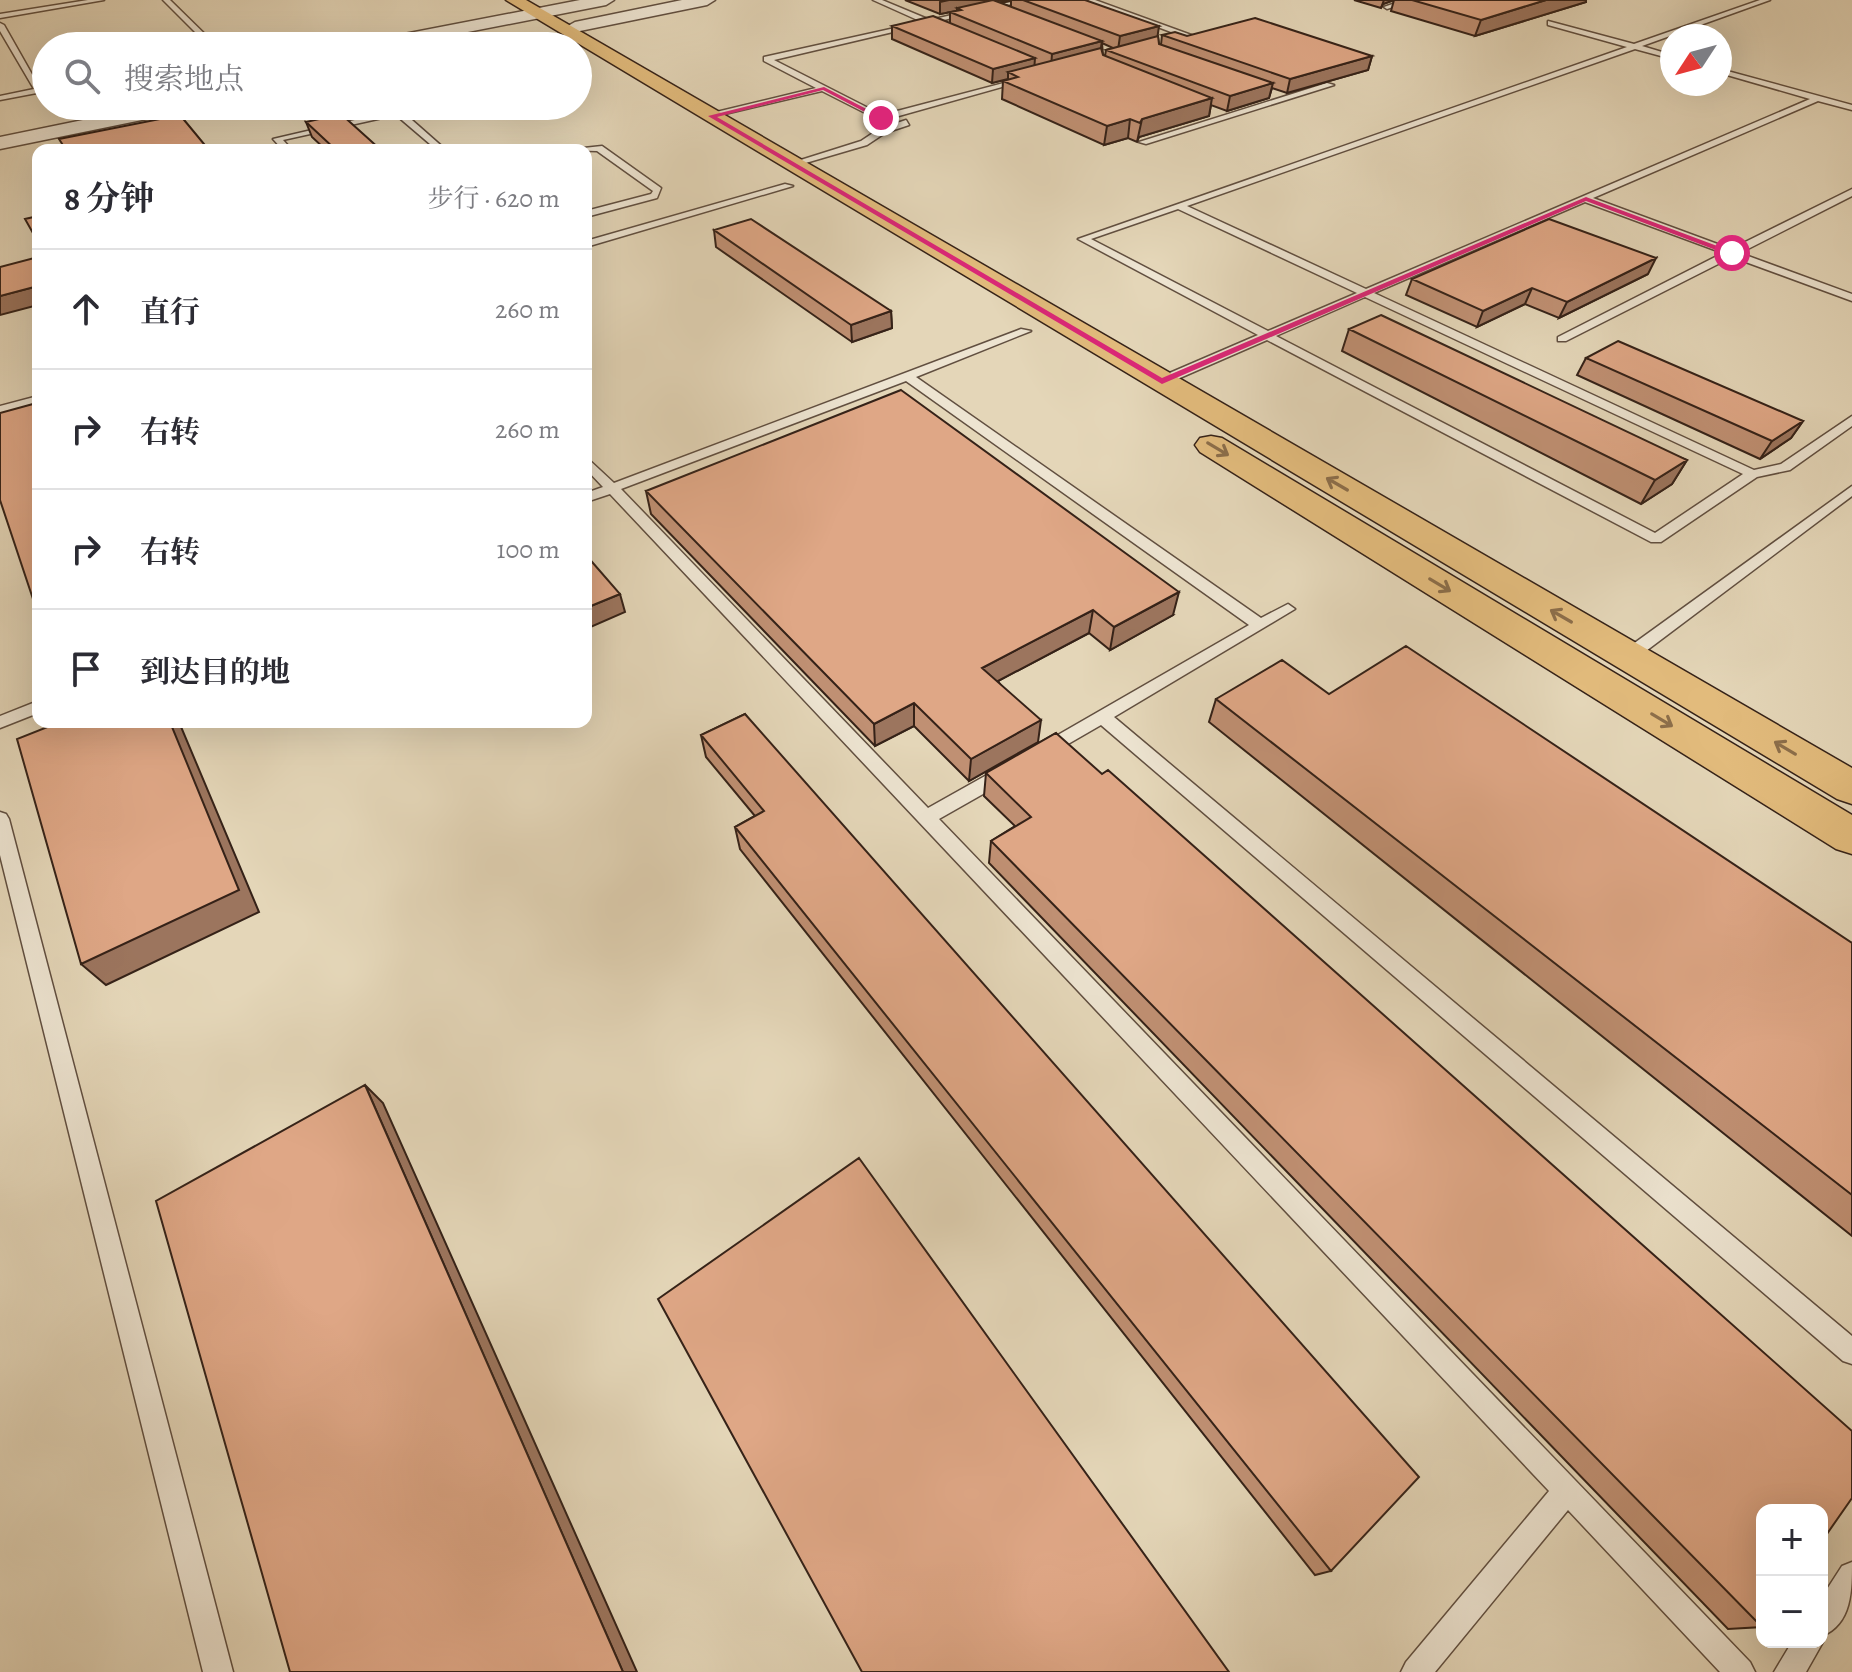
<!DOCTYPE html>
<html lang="zh">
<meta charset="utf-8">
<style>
:root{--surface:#fff;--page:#f2f2f3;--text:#2b2b33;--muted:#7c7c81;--line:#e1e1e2}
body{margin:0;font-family:Alegreya,"Noto Serif SC",serif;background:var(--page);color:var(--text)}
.controls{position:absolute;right:24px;bottom:24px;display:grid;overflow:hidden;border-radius:16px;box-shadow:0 8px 32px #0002}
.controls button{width:72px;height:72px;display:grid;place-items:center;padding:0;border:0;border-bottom:2px solid var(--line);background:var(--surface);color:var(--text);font:40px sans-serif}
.compass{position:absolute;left:1660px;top:24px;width:72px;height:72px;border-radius:50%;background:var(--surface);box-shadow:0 8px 32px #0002;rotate:234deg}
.stop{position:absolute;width:24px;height:24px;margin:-18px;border:6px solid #db2777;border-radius:50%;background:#fff}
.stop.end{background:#db2777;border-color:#fff;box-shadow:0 2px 8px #0008}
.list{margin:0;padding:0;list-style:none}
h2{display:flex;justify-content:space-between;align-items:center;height:104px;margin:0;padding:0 32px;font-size:34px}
h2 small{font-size:26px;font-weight:400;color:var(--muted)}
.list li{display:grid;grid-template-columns:52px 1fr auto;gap:24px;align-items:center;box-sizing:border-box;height:120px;padding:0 32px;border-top:2px solid var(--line)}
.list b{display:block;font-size:30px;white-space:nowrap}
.list em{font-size:26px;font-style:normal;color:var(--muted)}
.icon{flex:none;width:44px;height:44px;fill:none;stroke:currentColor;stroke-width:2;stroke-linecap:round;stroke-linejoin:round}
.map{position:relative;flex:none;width:1852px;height:1672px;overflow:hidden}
.search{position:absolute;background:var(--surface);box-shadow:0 8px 32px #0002;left:32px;top:32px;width:560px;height:88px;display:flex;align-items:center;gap:20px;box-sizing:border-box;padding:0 28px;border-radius:44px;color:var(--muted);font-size:30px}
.panel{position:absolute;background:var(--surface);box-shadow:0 8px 32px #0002;left:32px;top:144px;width:560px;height:584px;border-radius:16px}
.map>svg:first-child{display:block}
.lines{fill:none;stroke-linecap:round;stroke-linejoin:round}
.service-casing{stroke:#614f40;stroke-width:3}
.tertiary-casing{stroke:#614f40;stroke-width:3}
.primary-casing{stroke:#352218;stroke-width:3}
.service{fill:#ede4d1;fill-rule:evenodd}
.tertiary{fill:#ede4d1;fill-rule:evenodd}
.primary{fill:#e2bb7c;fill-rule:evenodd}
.wall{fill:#c09073;stroke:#352218;stroke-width:2;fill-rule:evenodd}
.shaded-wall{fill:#9c755e;stroke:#352218;stroke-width:2}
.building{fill:#dfa786;stroke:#352218;stroke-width:2}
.oneway{stroke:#8c6e4a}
.route{fill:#db2777}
</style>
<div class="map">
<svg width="1852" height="1672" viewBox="0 0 1852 1672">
<rect width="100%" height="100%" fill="#e4d6b8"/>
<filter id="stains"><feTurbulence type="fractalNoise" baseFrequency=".0025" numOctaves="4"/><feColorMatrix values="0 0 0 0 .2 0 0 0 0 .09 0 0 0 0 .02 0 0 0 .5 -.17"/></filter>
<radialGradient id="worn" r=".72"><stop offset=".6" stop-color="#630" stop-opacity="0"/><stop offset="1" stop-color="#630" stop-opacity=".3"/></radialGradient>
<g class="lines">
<g class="service-casing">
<path id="service" d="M88,0H104L0,18V14Z
M163,0H170L217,46H209Z
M873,0H882L930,20L1017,0H1029L774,60L882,115L1023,78L1027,80L881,121L822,91L708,118V114L816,88L764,61V57L922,22Z
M1086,0H1095L1194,36L1187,38Z
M1404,0H1414L1387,9L1384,7Z
M1760,0H1770L1642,46L1672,55V59L1635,49L1187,206L1366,289L1810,99L1720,73V69L1852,105V110L1818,101L1593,198L1731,249L1852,189V196L1740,253L1852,294V301L1732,257L1566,341H1558V337L1723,253L1585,202L1374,293L1754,470L1781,464L1852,416V426L1790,470L1757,477L1661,542H1651L1267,340L1166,384H1158V378L1258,335L1078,239L1627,47L1548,25V21L1634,44ZM1178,209L1357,293L1268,331L1091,239ZM1365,297L1743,474L1655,533L1276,336Z
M0,23L4,25L42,92L0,100V96L34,89L0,31Z
M1327,83L1334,85L1146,144L1139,142Z
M415,106H430L404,113L446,150H437L396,115L283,140L292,150H283L273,139Z
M906,120L909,125L885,133L867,145L792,167L788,164L861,141L879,129Z
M602,146L661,188L657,198L586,217V211L651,194L653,191L597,151L565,150Z
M785,184L793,186L586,247V241Z
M1021,329L1031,331L916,377L1261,618L1288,604L1295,609L1114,717L1852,1336V1364L1843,1361L1101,725L1049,755H1037L1035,751L1037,747L1249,625L906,381L621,489L928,808L1001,767H1013L1016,772L1013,777L939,819L1750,1662L1755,1672H1720L1568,1510L1435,1672H1401L1406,1662L1549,1491L610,494L586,502V493L603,487L586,469V457L614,483Z
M38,396V404L0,414V406Z
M1852,486V496L1634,660H1622L1620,656L1622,652Z
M38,701V713L0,728V716Z
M0,812L6,814L9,819L233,1672H203L0,855Z
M1852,1562C1852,1590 1852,1624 1822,1636V1597L1842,1566Z
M1822,1639L1823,1642L1806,1672H1774L1792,1642H1822Z"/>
</g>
<g class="tertiary-casing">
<path id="tertiary" d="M580,0H614L606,5L396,46H359L368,41Z
M682,0H715L707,5L575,32L566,27L575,22Z
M151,106H191L181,112L0,149V137Z"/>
</g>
<g class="primary-casing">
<path id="primary" d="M506,0H526L1852,768V804L1837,799Z
M1211,436L1222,438L1852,815V854L1836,849L1200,452L1195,445L1200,438Z"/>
</g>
<use href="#service" class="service"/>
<use href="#tertiary" class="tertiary"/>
<use href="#primary" class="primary"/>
</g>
<path class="wall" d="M905,0H1085L1158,37L1159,44L1161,45L1162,35L1187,36L1372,56L1368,70L1287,93L1272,88L1269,98L1227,111L1211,105L1209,116L1139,137L1137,142L1128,138L1104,145L1002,99L1003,81L1008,79L992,83L892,39V26L950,23V12L940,14ZM1011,1V7L1000,3ZM1102,43L1113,48L1106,50L1105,56L1103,55Z
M1354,0H1586V2L1475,36L1391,11L1394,0L1383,4L1381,8Z
M306,122L381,150H326L312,137Z
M714,230L891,311L892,328L852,342L716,247Z
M1648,274L1559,318L1525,304L1477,327L1406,295L1412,279Z
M1349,329L1687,460L1672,484L1641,504L1342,351Z
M1586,358L1803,421L1791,438L1760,459L1577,375Z
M646,491L1173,615L1110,650L1089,633L998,681L1038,742L969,781L914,726L875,746L651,514Z
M1329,694L1852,943V1236L1209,722L1216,699Z
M745,714L1331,1571L1315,1575L740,849L735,827L755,816L706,757L701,735Z
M1056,733L1762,1627L1728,1629L989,863L991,841L1015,826L984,796L986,773Z"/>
<path class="shaded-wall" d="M949,0H1011L961,10L957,8V11L940,14V2Z
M1384,0H1394L1383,4L1381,8Z
M1546,0H1586V2L1475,36L1481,20Z
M1159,26L1157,40L1118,50L1120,36Z
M1102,41L1100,54L1051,68L1052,54Z
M1372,56L1368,70L1287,93L1290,79Z
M1035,58L1034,72H1008V79L992,83L993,69Z
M1273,83L1269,98L1227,111L1230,96Z
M1212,98L1209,116L1139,137L1137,142L1142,119Z
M1130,119L1128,138L1104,145L1107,126Z
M1656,258L1648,274L1559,318L1567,302Z
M38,286V305L0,315V296Z
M1532,288L1525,304L1477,327L1483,311Z
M891,311L892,328L852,342L851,325Z
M1803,421L1791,438L1760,459L1772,441Z
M1687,460L1672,484L1641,504L1655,480Z
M1179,592L1173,615L1110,650L1114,627Z
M620,594L625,612L586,629V608Z
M1093,610L1089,633L981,690L982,668Z
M914,703V726L875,746L874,724Z
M1041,720L1038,742L969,781L971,759Z
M170,722H179L259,912L106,985L81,964Z
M365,1085L383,1103L637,1672H623Z"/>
<path class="building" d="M993,0L1102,41L1052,54L950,12L961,10L957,8Z
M1023,0H1085L1159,26L1120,36Z
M1412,0H1546L1481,20Z
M933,16L1035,58L993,69L892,26Z
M1255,18L1372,56L1290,79L1162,35L1175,32L1187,36Z
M1158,36L1159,44L1273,83L1230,96L1106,50Z
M1101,48L1103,55L1212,98L1142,119L1140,123L1130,119L1107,126L1003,81L1018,77L1008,72Z
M341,114L381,150H336L306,122Z
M180,115L209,150H66L59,139Z
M38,216V242L25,219Z
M751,219L891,311L851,325L714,230Z
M1549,219L1656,258L1567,302L1532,288L1483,311L1412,279Z
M38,257V286L0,296V267Z
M1381,315L1687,460L1655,480L1349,329Z
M1618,341L1803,421L1772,441L1586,358Z
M901,390L1179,592L1114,627L1093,610L982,668L1041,720L971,759L914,703L874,724L646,491Z
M33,404L38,416V614L0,500V413Z
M586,555L620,594L586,608Z
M1406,646L1852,943V1195L1216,699L1282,660L1329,694Z
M745,714L1419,1477L1331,1571L735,827L764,811L701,735Z
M60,722H170L239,890L81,964L17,739Z
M1056,733L1102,774L1108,770L1852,1431V1498L1822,1541V1510H1762V1627L991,841L1031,817L986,773Z
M365,1085L623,1672H290L156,1201Z
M859,1158L1229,1672H862L658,1299Z"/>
<defs><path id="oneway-shaft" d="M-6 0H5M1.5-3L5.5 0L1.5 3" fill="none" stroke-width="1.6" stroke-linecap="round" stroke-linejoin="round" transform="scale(2)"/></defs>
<g class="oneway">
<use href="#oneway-shaft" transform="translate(1218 449) rotate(31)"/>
<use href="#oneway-shaft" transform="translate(1337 484) rotate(-150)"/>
<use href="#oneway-shaft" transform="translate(1440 585) rotate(31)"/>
<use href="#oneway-shaft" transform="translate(1561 616) rotate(-150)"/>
<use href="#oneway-shaft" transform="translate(1662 720) rotate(31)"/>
<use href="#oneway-shaft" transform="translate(1785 748) rotate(-149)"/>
</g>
<path class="route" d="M824,87L884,118L878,119L823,90L717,117L1162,378L1586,197L1736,253L1729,255L1586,201L1162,384L708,116Z"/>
<rect width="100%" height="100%" filter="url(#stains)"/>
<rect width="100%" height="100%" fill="url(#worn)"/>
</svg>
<div class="controls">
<button>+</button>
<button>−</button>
</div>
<svg class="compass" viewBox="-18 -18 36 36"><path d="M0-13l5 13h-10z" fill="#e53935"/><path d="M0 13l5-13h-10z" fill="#7c7c81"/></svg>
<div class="stop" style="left:1732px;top:253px"></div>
<div class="stop end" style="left:881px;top:118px"></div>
<div class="search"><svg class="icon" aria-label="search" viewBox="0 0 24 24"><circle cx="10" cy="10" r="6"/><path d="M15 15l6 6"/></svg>搜索地点</div>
<section class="panel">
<h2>8 分钟<small>步行 · 620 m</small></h2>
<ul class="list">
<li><svg class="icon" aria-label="ahead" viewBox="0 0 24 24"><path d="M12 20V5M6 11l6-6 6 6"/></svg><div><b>直行</b></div><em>260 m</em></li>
<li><svg class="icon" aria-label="right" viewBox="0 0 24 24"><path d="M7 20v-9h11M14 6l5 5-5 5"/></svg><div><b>右转</b></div><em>260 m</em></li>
<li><svg class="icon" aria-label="right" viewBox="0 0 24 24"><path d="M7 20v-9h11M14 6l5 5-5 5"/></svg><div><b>右转</b></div><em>100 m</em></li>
<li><svg class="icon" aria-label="arrive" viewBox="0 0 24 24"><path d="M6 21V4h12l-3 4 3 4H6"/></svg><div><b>到达目的地</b></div></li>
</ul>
</section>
</div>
